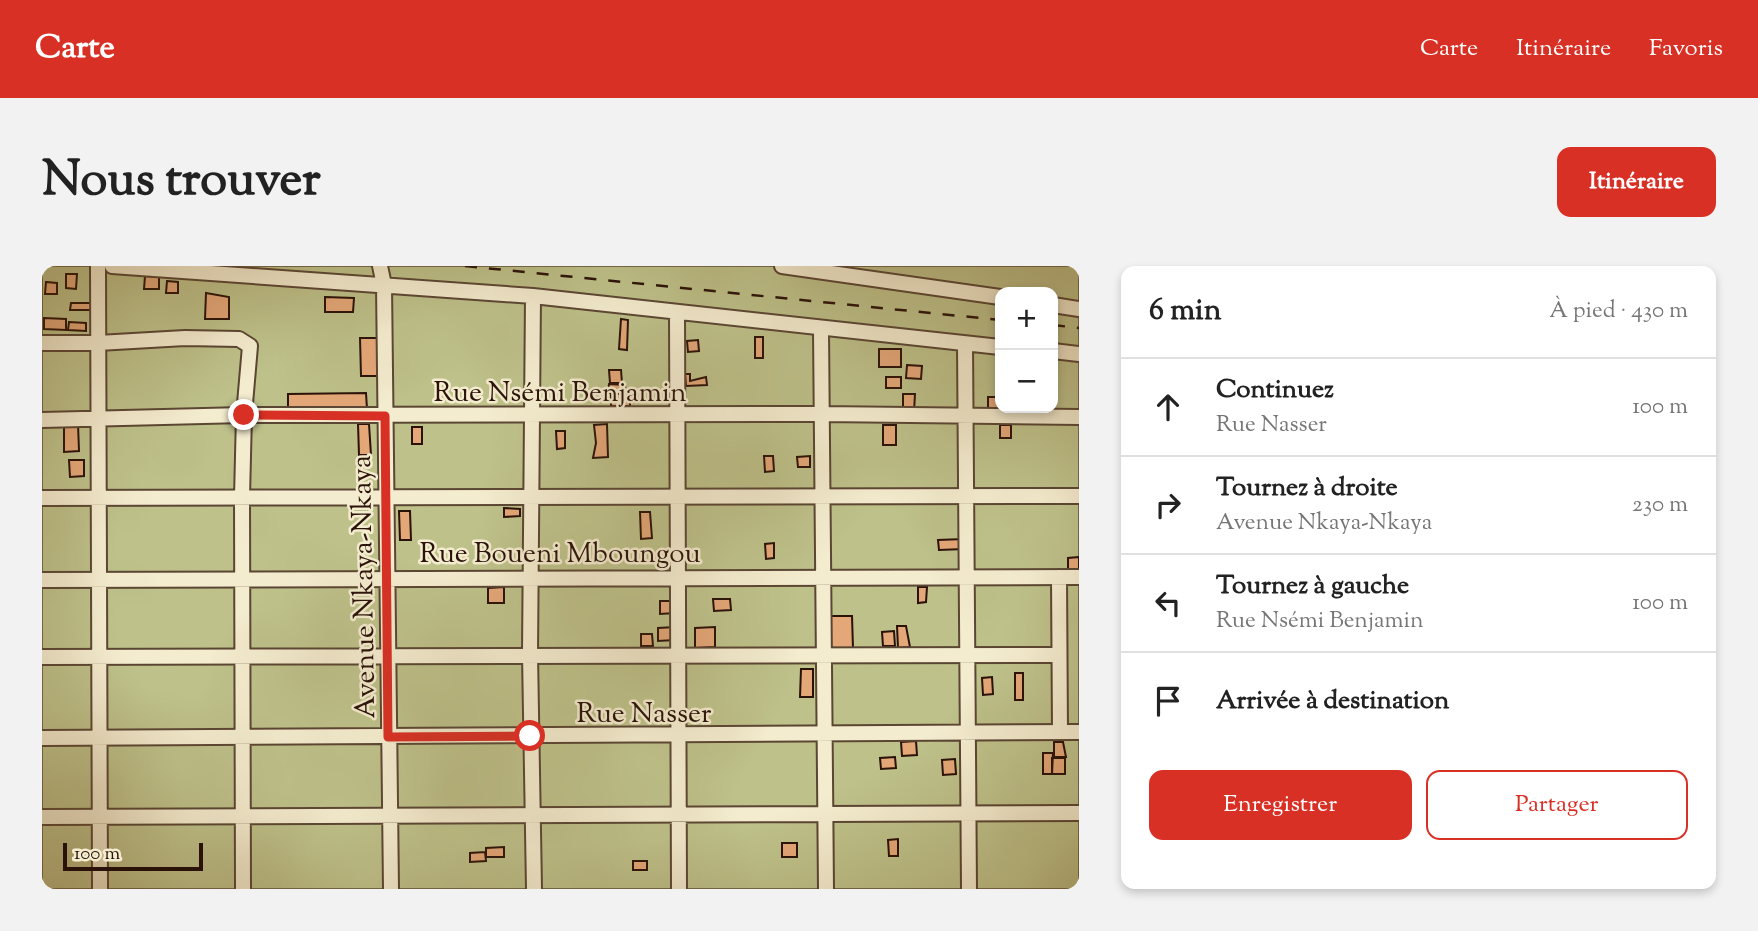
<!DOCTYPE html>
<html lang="fr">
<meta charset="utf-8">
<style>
:root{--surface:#fff;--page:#f2f2f2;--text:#222;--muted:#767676;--line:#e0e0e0;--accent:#d93025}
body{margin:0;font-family:"Sorts Mill Goudy",serif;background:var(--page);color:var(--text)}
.controls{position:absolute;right:21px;top:21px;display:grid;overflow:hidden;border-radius:14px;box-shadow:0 4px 10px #0003}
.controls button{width:63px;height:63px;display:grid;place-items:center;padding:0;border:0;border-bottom:2px solid var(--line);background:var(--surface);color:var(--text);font:35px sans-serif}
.scale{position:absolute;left:21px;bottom:18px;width:140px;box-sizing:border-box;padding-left:7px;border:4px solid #2a1209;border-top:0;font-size:19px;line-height:24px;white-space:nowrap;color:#2a1209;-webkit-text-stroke:5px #f4eccf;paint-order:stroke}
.stop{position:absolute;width:21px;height:21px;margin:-16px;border:5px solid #d93025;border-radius:50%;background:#fff}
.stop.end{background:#d93025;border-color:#fff;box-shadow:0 2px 7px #0008}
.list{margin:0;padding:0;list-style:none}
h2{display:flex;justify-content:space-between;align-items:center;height:91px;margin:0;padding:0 28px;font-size:30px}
h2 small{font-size:23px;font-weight:400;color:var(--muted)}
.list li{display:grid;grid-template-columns:46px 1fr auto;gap:21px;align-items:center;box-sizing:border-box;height:98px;padding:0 28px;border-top:2px solid var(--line)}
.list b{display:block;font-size:26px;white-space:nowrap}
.list p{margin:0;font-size:23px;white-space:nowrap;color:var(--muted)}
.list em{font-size:23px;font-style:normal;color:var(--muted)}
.actions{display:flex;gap:14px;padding:21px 28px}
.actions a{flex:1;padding:16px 0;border:2px solid var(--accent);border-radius:14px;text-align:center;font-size:24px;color:var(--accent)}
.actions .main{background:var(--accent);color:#fff}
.icon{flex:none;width:38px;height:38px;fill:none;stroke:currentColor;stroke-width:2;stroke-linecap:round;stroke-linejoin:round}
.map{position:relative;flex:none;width:1037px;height:623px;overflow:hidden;border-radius:14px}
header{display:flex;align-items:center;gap:42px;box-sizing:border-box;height:98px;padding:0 35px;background:var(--accent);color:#fff}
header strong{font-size:33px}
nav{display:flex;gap:38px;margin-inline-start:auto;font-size:24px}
.intro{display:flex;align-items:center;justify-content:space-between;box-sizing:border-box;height:168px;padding:0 42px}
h1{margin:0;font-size:49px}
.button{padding:18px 32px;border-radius:14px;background:var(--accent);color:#fff;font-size:24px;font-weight:700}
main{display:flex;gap:42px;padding:0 42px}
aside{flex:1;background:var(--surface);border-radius:14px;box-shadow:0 4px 10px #0003}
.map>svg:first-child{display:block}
.green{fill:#bec18a;stroke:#746a4a;stroke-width:2;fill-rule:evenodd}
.building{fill:#e4a778;stroke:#2a1209;stroke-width:2}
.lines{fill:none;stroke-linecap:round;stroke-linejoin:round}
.minor-casing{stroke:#5b4634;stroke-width:18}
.minor{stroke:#f4eccf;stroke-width:14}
.rail{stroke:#2a1209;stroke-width:2.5;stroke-dasharray:12 12;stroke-linecap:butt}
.route{stroke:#d93025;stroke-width:9}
.labels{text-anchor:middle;stroke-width:5;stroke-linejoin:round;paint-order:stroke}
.street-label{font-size:28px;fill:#2a1209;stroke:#f4eccf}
</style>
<header>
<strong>Carte</strong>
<nav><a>Carte</a><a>Itinéraire</a><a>Favoris</a></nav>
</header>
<div class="intro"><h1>Nous trouver</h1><a class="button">Itinéraire</a></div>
<main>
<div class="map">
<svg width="1037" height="623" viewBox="0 0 1037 623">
<rect width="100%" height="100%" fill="#eee1b5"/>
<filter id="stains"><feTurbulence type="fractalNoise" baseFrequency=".00286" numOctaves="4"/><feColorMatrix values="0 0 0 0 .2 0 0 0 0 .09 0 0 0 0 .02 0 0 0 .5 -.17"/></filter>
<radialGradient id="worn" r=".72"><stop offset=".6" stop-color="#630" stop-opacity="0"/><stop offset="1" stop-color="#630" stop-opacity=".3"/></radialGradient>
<path class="green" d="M0,0H1037V623H0ZM958,26H1011V142H958Z"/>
<path class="building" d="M24,8H35L34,23L24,22Z
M103,10L117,11V23H102Z
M125,15L136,16V27H124Z
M4,16L15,17V28H3Z
M164,27L187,31V53H163Z
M283,31L312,32L311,46H283Z
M29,37H51L50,44H28Z
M2,52L24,53V64L2,63Z
M579,53L586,54L585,84L577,83Z
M27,56L44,57V65L26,64Z
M713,71H721V92H713Z
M318,72H335L336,110H319Z
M656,74L657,85L646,86L645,75Z
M837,83H859V101H837Z
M865,99L880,100L879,113L864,112Z
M567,104H579L580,117H568Z
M643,108H648V115L664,111L665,119L644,120Z
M844,111H859V122H844Z
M567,118L583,119L584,128L566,127Z
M324,127L325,143L246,145V128Z
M569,128H588V140H569Z
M861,128H873L872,146H861Z
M946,131H958V145L946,146Z
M36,158L37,185L22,186V159Z
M316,158H327L329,189H317Z
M565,158L566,191L551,192L554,177L552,159Z
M841,159H854V179H841Z
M958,159H969V172H958Z
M370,161H380V178H370Z
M514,165H523V182L515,183Z
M722,190H731L732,205L723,206Z
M768,190V201H756L755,191Z
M27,194H42V210L28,211Z
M462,242L478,243V250L462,251Z
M357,245H368L369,274H358Z
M598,246H608L610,272L599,273Z
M922,273V283L897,284L896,274Z
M732,277V292L724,293L723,278Z
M1037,291V304H1026V292Z
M462,321V337H446V322Z
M876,321H885L884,336L876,337Z
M671,333H688L689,344L672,345Z
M618,335H632L633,347L618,348Z
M786,350H810L811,382L787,383Z
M855,360H864L868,381L856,382Z
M633,361V374L616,375V362Z
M673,361V381L653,382V362Z
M852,365L853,380H841L840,366Z
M599,368H610L611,380H599Z
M759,403H771V431H758Z
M973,407H981V434H973Z
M950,411L951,428L941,429L940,412Z
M874,475L875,489L860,490L859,476Z
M1012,476H1021L1024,491H1012Z
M1001,487H1011L1010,508H1001Z
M853,491L854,502L839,503L838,492Z
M1010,492H1023V508H1010Z
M913,493L914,508L901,509L900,494Z
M856,573V590H847L846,574Z
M740,577H755V591H740Z
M462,581V591H444V582Z
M443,586L444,595L428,596V587Z
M591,595H605V604H591Z"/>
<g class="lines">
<g class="minor-casing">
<path id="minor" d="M56,0L58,623
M70,0L491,30L958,81
M338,0L342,19L349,623
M740,0L958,31
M491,30L488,388L492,623
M1011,39L1037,43
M635,47L637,623
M779,64L784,623
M0,77H56L143,72L197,73L208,80L202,149L200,231L201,623
M923,78L927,623
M1011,85L1037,88
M0,154L202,149L781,148L1037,151
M0,232L1037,230
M1017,311L1018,466
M0,314L1037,311
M0,391L1017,389
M0,472L1037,466
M0,551L1037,547"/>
</g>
<use href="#minor" class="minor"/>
<path class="rail" d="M423,0L958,54
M1011,59L1037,62"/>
</g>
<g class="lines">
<path class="route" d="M202,149L343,150L346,471L488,470"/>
</g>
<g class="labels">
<g class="street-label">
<text x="518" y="135">Rue Nsémi Benjamin</text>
<text x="518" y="296">Rue Boueni Mboungou</text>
<text transform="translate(320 321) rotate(-91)" y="10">Avenue Nkaya-Nkaya</text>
<text x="602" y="456">Rue Nasser</text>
</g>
</g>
<rect width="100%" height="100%" filter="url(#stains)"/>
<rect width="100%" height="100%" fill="url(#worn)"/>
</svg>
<div class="controls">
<button>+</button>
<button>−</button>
</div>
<div class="scale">100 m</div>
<div class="stop" style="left:488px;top:470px"></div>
<div class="stop end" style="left:202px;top:149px"></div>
</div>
<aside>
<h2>6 min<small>À pied · 430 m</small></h2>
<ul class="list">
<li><svg class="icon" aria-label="ahead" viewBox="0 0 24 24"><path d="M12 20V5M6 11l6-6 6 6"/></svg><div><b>Continuez</b><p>Rue Nasser</p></div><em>100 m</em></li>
<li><svg class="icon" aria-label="right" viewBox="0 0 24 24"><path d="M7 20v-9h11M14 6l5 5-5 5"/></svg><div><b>Tournez à droite</b><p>Avenue Nkaya-Nkaya</p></div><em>230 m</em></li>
<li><svg class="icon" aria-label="left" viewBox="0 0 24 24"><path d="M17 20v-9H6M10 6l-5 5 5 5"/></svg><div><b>Tournez à gauche</b><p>Rue Nsémi Benjamin</p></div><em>100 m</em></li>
<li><svg class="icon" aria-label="arrive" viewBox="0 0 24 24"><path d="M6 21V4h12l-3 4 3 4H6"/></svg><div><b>Arrivée à destination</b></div></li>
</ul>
<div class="actions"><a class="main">Enregistrer</a><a>Partager</a></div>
</aside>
</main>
